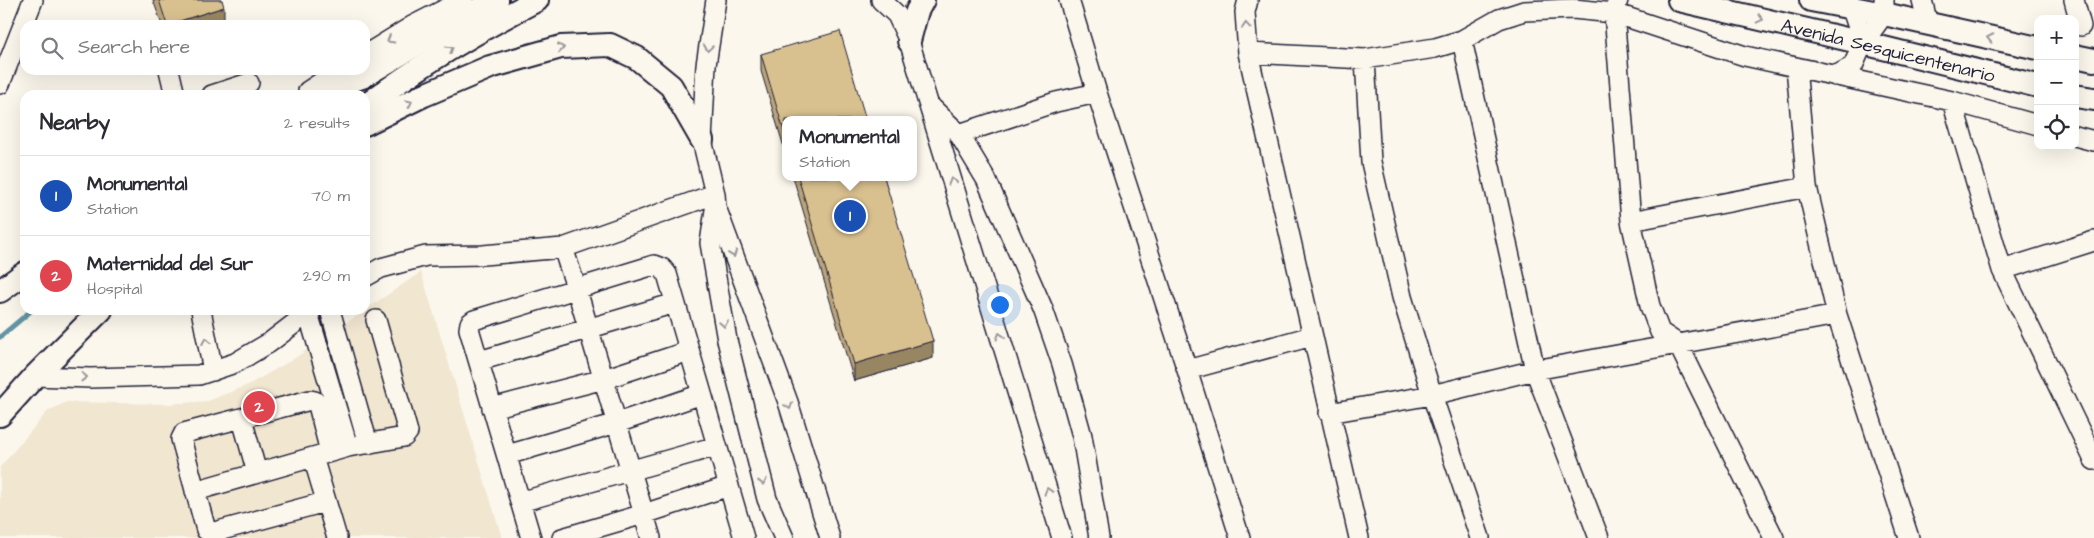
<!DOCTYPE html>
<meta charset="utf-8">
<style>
:root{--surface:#fff;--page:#f2f2f3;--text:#2b2b33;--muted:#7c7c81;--line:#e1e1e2;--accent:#b45309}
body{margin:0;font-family:"Architects Daughter",sans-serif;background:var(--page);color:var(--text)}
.controls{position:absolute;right:15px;top:15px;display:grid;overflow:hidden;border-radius:10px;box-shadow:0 5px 20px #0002}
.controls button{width:45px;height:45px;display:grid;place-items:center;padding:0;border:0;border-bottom:1px solid var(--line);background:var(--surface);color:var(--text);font:25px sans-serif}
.you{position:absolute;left:999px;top:304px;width:18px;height:18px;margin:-12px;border:4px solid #fff;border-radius:50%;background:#1a73e8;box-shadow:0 0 0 8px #1a73e833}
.badge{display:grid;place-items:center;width:32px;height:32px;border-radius:50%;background:var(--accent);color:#fff;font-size:16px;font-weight:700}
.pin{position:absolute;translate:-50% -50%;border:2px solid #fff;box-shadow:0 1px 5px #0006}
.popup{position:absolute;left:782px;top:116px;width:135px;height:65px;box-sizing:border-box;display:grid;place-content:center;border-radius:10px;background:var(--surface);filter:drop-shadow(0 1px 4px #0005);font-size:16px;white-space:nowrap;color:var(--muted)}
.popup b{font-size:19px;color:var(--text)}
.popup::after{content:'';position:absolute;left:50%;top:100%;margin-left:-10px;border:10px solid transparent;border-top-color:var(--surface)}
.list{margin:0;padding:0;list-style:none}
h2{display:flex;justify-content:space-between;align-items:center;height:65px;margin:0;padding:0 20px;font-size:21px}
h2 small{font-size:16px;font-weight:400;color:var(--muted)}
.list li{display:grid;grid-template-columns:32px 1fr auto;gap:15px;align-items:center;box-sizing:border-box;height:80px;padding:0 20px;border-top:1px solid var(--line)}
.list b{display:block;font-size:19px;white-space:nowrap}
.list p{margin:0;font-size:16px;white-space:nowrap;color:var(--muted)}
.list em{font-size:16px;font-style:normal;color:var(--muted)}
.icon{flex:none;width:28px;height:28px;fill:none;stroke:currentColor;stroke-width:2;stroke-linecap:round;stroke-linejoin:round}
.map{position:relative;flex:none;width:2094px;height:538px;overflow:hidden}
.search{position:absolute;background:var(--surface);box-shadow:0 5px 20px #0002;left:20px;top:20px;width:350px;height:55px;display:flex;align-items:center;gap:12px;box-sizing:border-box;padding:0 18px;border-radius:15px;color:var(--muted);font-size:19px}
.panel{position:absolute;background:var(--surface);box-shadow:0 5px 20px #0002;left:20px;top:90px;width:350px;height:225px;border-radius:15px}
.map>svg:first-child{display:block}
.built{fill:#f1e6d0}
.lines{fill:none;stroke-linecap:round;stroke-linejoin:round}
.stream{stroke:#6394a5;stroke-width:5}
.minor-casing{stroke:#22223b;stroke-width:22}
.major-casing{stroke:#22223b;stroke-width:26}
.minor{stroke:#fbf7ec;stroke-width:19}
.major{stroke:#fbf7ec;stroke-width:22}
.wall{fill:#bba57b;stroke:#22223b}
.shaded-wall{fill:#988664;stroke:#22223b}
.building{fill:#d9c08f;stroke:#22223b}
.oneway{stroke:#99979c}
.labels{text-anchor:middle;stroke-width:4;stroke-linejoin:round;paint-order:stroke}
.street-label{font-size:19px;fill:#22223b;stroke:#fbf7ec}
</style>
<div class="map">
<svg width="2094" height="538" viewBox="0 0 2094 538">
<rect width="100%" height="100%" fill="#fbf7ec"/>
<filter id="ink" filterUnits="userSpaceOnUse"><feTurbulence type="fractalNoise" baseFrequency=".02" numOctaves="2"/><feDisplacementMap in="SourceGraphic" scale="10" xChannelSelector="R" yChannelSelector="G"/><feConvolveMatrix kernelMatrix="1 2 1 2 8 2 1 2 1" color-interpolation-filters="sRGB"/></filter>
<g filter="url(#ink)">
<path class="built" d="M421,272L502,538H0V467L48,411L67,402L168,404L208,401L248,385L292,360Z"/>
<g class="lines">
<path class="stream" d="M0,337L32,310"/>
<g class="minor-casing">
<path id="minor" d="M716,0L706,65L702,140L715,194L716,207L788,402L830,538
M881,0L897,15L909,41L1062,538
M1069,0L1097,93
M1248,0L1245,12L1248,53L1359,538
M1618,0L1614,13L1631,221L1650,306L1660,332L1678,344L1774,538
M1849,0L1863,43
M1922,0L1928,24
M2074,0L2081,26
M1462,40L1535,370L1599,538
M1248,53L1365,59L1435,48L1462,40L1499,19L1524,11L1573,9L1614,13L1745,56L1952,101L2038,125
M365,55L412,26L463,0
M1365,59L1371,162L1402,297L1432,395L1480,538
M1796,67L1807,187L1837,315L1909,538
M169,70L175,95
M1835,76L1853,66L1863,43L1884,14V0
M0,84L33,0
M308,91L340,70
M212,95L249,83
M1952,101L2002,270L2094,460
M930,106L959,134L986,179L1043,309L1062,364L1082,436L1099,538
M959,134L1056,102L1097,93L1187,370L1240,538
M2075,136L2094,141
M715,210L710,243L727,340L767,499L784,538
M1631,221L1807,187
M563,248L576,287L651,538
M2002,270L2094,241
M365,277L381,268L426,256L483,255L563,248L715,194
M201,310L213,371
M330,310L368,444
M308,313L348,447
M479,361L675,303
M1187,370L1312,336
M35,376L90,378L199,375L235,363L269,343L312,310
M492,408L604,379L689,351
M1329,413L1432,395L1535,370L1837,315
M242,419L257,473
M507,455L617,423L702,394
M313,457L337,538
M195,491L348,447L404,437L408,432L376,320
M325,502L211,533L206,530L181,439L184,433L310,400L315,401L318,405L330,452
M520,502L717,446
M531,538L469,329L470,323L474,320L654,265L662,268L667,274L744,538
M562,538L644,514L729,486"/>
</g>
<g class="major-casing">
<g id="major">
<path id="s1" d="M1679,0L1863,43L2038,86"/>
<path d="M1811,0L1884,14L2038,48"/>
<path d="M909,41L917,11L923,0"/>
<path d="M2075,56L2094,60"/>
<path d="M312,95L362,77L459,19L497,0"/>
<path d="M2075,96L2094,99"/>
<path d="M365,106C419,66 477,31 537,0"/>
<path d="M365,124L424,95L490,67L561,47L610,45L637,58L671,86L702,140"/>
<path d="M0,291L25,273"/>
<path d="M0,415L35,376L101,310"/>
</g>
</g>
<use href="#minor" class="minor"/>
<use href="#major" class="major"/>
</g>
<path class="wall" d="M153,0H222L224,23L218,25H162Z
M761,54L786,120V154L761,71Z
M793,177H884L933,358L854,381Z"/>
<path class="shaded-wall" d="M224,7V23L218,25H167Z
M933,341V358L854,381V364Z"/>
<path class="building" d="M159,0H222L224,7L167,25Z
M840,31L866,120H786V138L761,54Z
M798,177H884L933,341L854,364Z"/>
<defs><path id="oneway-chevron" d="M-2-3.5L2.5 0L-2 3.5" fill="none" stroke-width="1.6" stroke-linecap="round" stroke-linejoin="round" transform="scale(1.25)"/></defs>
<g class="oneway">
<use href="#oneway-chevron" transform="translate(1760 19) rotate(13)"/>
<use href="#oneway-chevron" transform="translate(1246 26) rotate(-94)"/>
<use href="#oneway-chevron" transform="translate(1990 38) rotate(-168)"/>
<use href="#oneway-chevron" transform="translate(390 40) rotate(149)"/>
<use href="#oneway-chevron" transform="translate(561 48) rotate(-9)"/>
<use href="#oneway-chevron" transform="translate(708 48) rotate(98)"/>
<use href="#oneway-chevron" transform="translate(450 49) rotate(-31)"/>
<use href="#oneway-chevron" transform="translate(409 103) rotate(-26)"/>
<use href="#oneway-chevron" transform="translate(952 181) rotate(-107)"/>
<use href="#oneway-chevron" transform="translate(733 254) rotate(70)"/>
<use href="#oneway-chevron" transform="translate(724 324) rotate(80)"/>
<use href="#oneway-chevron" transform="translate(1000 336) rotate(-107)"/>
<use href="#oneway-chevron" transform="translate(206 341) rotate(-101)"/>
<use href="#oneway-chevron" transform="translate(84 377) rotate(1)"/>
<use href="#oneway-chevron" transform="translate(789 406) rotate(72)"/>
<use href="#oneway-chevron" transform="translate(763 482) rotate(76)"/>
<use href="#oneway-chevron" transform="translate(1048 491) rotate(-107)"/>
</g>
</g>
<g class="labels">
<g class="street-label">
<text dy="7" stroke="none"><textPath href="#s1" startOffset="215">Avenida Sesquicentenario</textPath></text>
</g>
</g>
</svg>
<div class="controls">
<button>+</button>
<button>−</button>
<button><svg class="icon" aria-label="locate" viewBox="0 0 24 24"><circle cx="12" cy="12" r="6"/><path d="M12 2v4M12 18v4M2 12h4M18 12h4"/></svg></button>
</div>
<div class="you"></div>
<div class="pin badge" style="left:850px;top:216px;background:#1a4fb4">1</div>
<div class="popup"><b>Monumental</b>Station</div>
<div class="pin badge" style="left:259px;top:407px;background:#e0444e">2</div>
<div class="search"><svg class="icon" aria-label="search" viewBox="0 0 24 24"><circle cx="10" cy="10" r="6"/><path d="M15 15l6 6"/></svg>Search here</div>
<section class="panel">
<h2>Nearby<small>2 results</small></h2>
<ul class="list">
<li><span class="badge" style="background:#1a4fb4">1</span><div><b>Monumental</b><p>Station</p></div><em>70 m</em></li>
<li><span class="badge" style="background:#e0444e">2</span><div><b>Maternidad del Sur</b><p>Hospital</p></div><em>290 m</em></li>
</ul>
</section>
</div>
